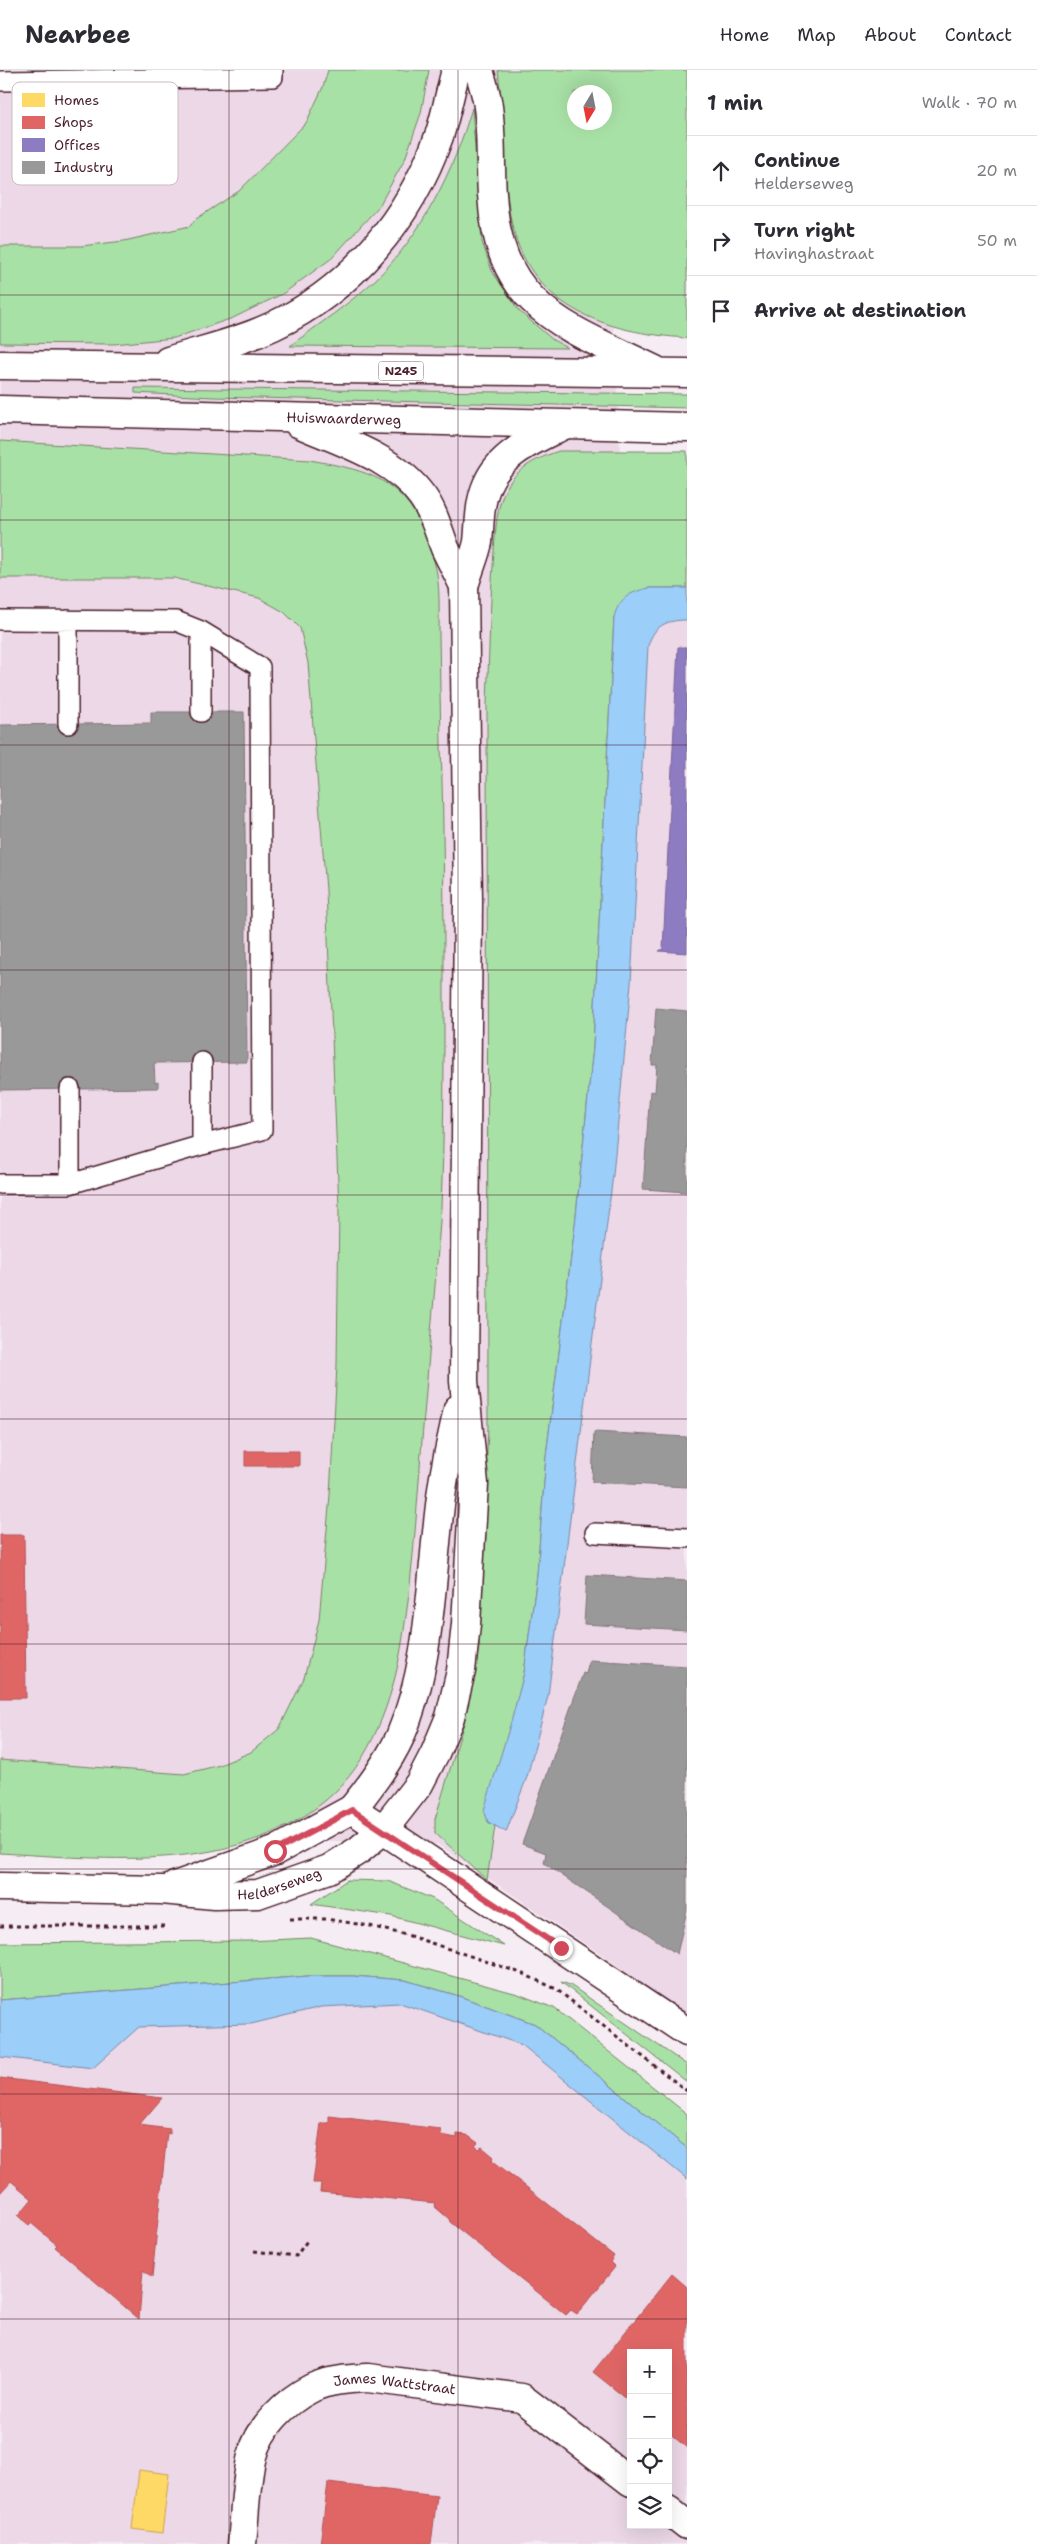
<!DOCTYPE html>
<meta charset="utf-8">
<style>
:root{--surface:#fff;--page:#f2f2f3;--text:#2b2b33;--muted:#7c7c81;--line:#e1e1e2}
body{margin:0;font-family:"Shantell Sans",sans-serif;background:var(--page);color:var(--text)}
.controls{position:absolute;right:15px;bottom:15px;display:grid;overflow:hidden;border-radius:0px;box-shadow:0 5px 20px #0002}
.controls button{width:45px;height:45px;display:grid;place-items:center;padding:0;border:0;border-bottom:1px solid var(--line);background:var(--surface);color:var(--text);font:25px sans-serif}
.compass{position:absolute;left:567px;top:15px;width:45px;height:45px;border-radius:50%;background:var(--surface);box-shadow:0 5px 20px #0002;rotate:190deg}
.stop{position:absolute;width:15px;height:15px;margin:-11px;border:4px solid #d1495b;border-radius:50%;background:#fff}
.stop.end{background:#d1495b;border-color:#fff;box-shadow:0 1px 5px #0008}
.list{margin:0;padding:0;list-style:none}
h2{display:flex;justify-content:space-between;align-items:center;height:65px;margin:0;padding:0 20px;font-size:21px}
h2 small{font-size:16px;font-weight:400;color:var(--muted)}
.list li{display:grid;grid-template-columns:32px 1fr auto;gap:15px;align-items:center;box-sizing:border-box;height:70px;padding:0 20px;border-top:1px solid var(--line)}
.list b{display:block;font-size:19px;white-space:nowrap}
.list p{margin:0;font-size:16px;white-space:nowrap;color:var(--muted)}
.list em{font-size:16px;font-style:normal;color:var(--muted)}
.icon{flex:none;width:28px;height:28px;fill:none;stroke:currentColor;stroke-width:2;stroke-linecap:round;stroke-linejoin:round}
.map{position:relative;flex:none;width:687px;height:2474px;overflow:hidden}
header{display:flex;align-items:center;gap:30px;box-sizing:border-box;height:70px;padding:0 25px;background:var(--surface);border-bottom:1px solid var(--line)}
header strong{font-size:24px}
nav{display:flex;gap:28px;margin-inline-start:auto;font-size:18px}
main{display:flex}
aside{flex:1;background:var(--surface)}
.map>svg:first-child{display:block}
.built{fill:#ecd8e7;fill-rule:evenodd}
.green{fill:#a8e1a6;stroke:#798068;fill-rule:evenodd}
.water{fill:#9bcef8;stroke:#7b88a6}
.homes{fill:#ffd966;stroke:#c9a154}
.shops{fill:#e06666;stroke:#b35154}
.offices{fill:#8e7cc3;stroke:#7a6095}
.industry{fill:#999;stroke:#817478}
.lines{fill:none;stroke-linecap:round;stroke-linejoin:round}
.lane-casing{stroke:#4a1f2b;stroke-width:22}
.street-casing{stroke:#4a1f2b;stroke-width:31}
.secondary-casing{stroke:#4a1f2b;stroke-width:31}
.highway-casing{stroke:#4a1f2b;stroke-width:31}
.path{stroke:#4a1f2b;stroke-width:3;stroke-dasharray:4 4;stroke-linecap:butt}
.lane{stroke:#fff;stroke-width:19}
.street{stroke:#fff;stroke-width:28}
.secondary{stroke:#fff;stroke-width:28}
.highway{stroke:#fff;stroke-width:28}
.route{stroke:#d1495b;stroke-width:6}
.grid{fill:none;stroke:#4a1f2b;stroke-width:1;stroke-opacity:0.55}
.labels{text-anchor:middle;stroke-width:5;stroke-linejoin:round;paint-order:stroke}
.shield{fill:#fff;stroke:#80626b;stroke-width:1}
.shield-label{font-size:12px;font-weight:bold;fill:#4a1f2b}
.street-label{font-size:14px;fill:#4a1f2b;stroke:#fff}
.key{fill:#fff;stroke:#c9bcbf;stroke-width:1}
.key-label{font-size:14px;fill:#4a1f2b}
</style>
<header>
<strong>Nearbee</strong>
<nav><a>Home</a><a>Map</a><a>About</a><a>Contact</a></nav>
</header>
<main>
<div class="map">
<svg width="687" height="2474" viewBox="0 0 687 2474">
<rect width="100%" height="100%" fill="#f6edf4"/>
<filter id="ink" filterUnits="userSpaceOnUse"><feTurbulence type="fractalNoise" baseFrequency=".02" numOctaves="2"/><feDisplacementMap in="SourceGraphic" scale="10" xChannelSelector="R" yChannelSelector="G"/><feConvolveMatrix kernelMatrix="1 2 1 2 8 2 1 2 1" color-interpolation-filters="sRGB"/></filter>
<g filter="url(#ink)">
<path class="built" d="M0,0H600L574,22V52L603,53L625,479L687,482V1947L611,1891L437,1774L0,1761Z
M312,1883L535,1954L687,2078V2474H0V1906ZM631,2283H668V2455H631Z"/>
<path class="green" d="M328,0H429L421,43L405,89L379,136L332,188L284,223L233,248L174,268L114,274L0,273V176H81L124,171L190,156L196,149L239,121L306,53L323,17Z
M498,0H687V268C605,263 526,237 510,145C502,97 504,48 498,0ZM574,22H604V52H574Z
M472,38L482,172L492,201L519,241L553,270L568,278L290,276C319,254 349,234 375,210C422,165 454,100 472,38Z
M135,318L687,324V338L213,327L135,323Z
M0,371L310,390C358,399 397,405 420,453C427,468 434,487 437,504C440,524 439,546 439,566C440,602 440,637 441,673C444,762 444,851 444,941C444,1006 444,1072 441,1137C437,1202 430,1268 425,1333C418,1412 415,1494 402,1573C393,1629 371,1693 326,1730C237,1804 108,1789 0,1783V1690L184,1704L220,1695L251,1682L279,1659L304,1608L319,1550L330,1425L337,1295L339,1137L326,820L308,593L300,558L284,542L259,528L174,508H0Z
M559,381H687V518H649L614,547L593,977L575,1155L546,1386L537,1505L524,1603L488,1752L495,1756L487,1810L435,1763V1749L464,1653L479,1577L488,1356L487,634C489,582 490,531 494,480C496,460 496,435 507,417C518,397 538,388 559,381Z
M347,1810L388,1811L433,1829L504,1876L391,1846L311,1834Z
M311,1868L518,1924L554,1938L687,2044V2078L535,1954L459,1926L405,1910L353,1906H308L0,1930V1873L248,1871Z
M561,1912L570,1915L687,1995V2012Z"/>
<path class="water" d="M649,518H687V550C667,550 654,555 648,576L631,914L613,1105L548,1626L527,1707L506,1762L488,1752L484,1740L511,1652L524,1603L537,1505L546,1386L575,1155L593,977L614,547C619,528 630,522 649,518Z
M308,1906H353L405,1910L459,1926L535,1954L687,2078V2109L522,1975L400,1933L321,1937L251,1954L139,1957L93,1998L0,1987V1930Z"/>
<path class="homes" d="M139,2400L169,2404L162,2463L132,2459Z"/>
<path class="shops" d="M245,1381H299V1396H245Z
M0,1465H24L26,1628H0Z
M0,2008L162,2028L139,2055L170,2059V2064L167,2063L152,2207L143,2200L139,2249L55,2177L57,2175L31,2153L29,2155L18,2146L32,2129L11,2111L0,2123Z
M329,2046L440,2059L441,2065L457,2068V2064L467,2065L478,2073L475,2076L479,2079L482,2077L494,2087L492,2090L614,2186L610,2192L615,2197L577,2244L571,2240L566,2245L450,2152L449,2149L434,2136L435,2133L320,2122L321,2113H313L321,2053H329Z
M672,2204L687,2217V2378L668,2362V2283H631V2327L628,2330L593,2302Z
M328,2413L437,2426L431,2474H320Z"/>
<path class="offices" d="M678,577H687V883L659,881L663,879Z"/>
<path class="industry" d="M151,642H244L247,992L154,993L155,1013L158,1012V1018L0,1020V655L151,653Z
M656,938L687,941V1122L643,1119L650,1021L655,1022L657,995H652Z
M594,1362L687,1367V1417L592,1412Z
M587,1505L687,1511V1560L584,1554Z
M589,1590L687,1596V1840L677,1884L544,1793L546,1783L522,1774L583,1603L586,1604Z"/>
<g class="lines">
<g class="lane-casing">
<path id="lane" d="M0,11L273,7V0
M0,550L176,551L201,561L260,597L262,1060L202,1075L70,1114H0
M68,550V654
M201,561V642
M70,1019V1114
M202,1075V992
M595,1463L687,1468"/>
</g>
<g class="street-casing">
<g id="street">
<path d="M352,1739L687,1962"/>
<path d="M668,2440L687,2455"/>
<path id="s1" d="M242,2474C245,2445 245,2414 252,2386C259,2357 286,2331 312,2318C328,2310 350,2309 368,2308L522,2328L631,2412"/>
</g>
</g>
<g class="secondary-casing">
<g id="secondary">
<path d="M175,1816L275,1781L352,1739"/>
<path id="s2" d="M0,1817L162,1820L214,1825L258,1824L329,1799L359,1780L383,1760"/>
</g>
</g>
<g class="highway-casing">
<g id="highway">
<path d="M479,0C482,12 487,25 488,37C492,65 490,95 492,124C498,239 566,256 655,300"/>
<path d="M168,291C203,280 239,272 273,256C352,219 410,148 439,66C446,45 450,22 456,0"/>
<path d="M0,295L687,303"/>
<path id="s3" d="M0,340L687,357"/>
<path d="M298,353C341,372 394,387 422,426C434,442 438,460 445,478C451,491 458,503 464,516"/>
<path d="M352,1739C370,1717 388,1693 400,1667C434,1587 430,1497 443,1413C447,1388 453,1364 458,1339"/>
<path d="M383,1760L419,1714L435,1683L450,1647L461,1601L466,1554L474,1414L464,1311L468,831L464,516C468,502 475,486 478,472C480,453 479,433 487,415C500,383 536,369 564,355"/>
</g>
</g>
<path class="path" d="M290,1849H326L370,1856L410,1866L521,1903L556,1919L687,2021
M0,1856H167
M254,2181L296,2186L307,2171"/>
<use href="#lane" class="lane"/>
<use href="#street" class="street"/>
<use href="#secondary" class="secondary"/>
<use href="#highway" class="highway"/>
</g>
</g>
<g class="lines" filter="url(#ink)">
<path class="route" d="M275,1781L352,1740L561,1878"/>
</g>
<path class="grid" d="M229,0V2474M458,0V2474M0,225H687M0,450H687M0,675H687M0,900H687M0,1125H687M0,1349H687M0,1574H687M0,1799H687M0,2024H687M0,2249H687"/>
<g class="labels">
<rect class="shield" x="378.5" y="291.5" width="45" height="19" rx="4"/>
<g class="shield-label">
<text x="401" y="305">N245</text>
</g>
<g class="street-label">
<text dy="5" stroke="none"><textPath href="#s3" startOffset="344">Huiswaarderweg</textPath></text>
<text dy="5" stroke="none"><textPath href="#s2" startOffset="281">Helderseweg</textPath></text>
<text dy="5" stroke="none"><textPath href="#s1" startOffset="266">James Wattstraat</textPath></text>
</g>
</g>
<rect x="12" y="12" width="166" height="103" rx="8" class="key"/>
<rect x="22" y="23" width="23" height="14" fill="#ffd966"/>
<rect x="22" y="46" width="23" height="13" fill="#e06666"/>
<rect x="22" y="68" width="23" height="14" fill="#8e7cc3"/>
<rect x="22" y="91" width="23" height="13" fill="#999"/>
<g class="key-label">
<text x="54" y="35">Homes</text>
<text x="54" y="57">Shops</text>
<text x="54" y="80">Offices</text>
<text x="54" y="102">Industry</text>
</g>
</svg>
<div class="controls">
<button>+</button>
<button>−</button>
<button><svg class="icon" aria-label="locate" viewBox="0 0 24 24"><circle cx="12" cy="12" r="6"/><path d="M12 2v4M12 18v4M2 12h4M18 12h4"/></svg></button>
<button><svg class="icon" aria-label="layers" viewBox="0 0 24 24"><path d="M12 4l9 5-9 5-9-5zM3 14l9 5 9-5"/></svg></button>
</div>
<svg class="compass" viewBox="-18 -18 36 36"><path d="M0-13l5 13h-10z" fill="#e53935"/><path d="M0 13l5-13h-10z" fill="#7c7c81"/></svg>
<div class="stop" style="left:275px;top:1781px"></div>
<div class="stop end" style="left:561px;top:1878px"></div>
</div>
<aside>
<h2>1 min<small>Walk · 70 m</small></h2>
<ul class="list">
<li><svg class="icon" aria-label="ahead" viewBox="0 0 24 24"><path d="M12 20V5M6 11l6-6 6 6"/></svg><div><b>Continue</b><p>Helderseweg</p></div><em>20 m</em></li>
<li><svg class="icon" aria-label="right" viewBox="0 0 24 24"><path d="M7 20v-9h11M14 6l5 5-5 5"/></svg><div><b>Turn right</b><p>Havinghastraat</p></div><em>50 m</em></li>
<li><svg class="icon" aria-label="arrive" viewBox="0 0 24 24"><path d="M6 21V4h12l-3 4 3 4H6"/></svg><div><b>Arrive at destination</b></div></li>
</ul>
</aside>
</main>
